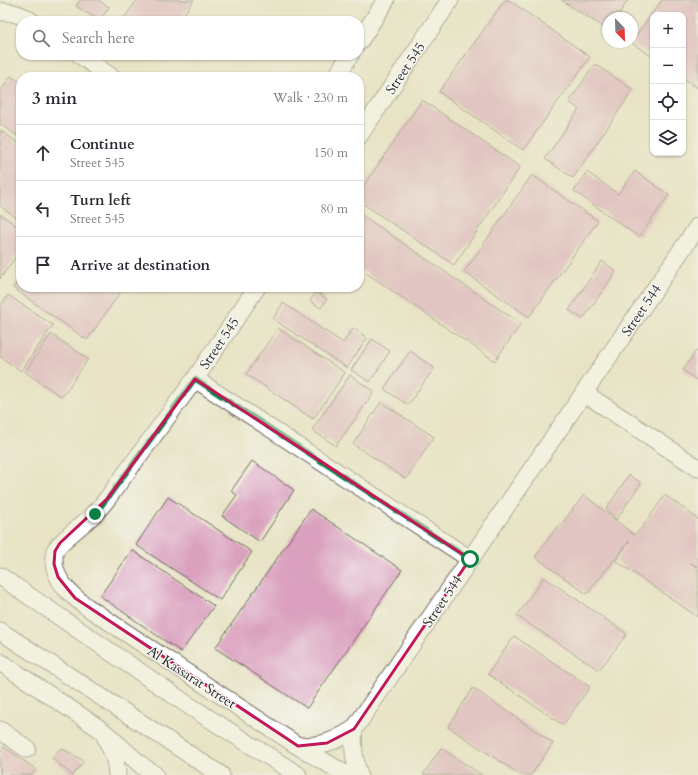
<!DOCTYPE html>
<meta charset="utf-8">
<style>
:root{--surface:#fff;--page:#f2f2f3;--text:#2b2b33;--muted:#7c7c81;--line:#e1e1e2}
body{margin:0;font-family:Cardo,serif;background:var(--page);color:var(--text)}
.controls{position:absolute;right:12px;top:12px;display:grid;overflow:hidden;border-radius:8px;box-shadow:0 1px 3px #0004}
.controls button{width:36px;height:36px;display:grid;place-items:center;padding:0;border:0;border-bottom:1px solid var(--line);background:var(--surface);color:var(--text);font:20px sans-serif}
.compass{position:absolute;left:602px;top:12px;width:36px;height:36px;border-radius:50%;background:var(--surface);box-shadow:0 1px 3px #0004;rotate:157deg}
.stop{position:absolute;width:12px;height:12px;margin:-9px;border:3px solid #0b8043;border-radius:50%;background:#fff}
.stop.end{background:#0b8043;border-color:#fff;box-shadow:0 1px 4px #0008}
.list{margin:0;padding:0;list-style:none}
h2{display:flex;justify-content:space-between;align-items:center;height:52px;margin:0;padding:0 16px;font-size:17px}
h2 small{font-size:13px;font-weight:400;color:var(--muted)}
.list li{display:grid;grid-template-columns:26px 1fr auto;gap:12px;align-items:center;box-sizing:border-box;height:56px;padding:0 16px;border-top:1px solid var(--line)}
.list b{display:block;font-size:15px;white-space:nowrap}
.list p{margin:0;font-size:13px;white-space:nowrap;color:var(--muted)}
.list em{font-size:13px;font-style:normal;color:var(--muted)}
.icon{flex:none;width:22px;height:22px;fill:none;stroke:currentColor;stroke-width:2;stroke-linecap:round;stroke-linejoin:round}
.map{position:relative;flex:none;width:698px;height:775px;overflow:hidden}
.search{position:absolute;background:var(--surface);box-shadow:0 1px 3px #0004;left:16px;top:16px;width:348px;height:44px;display:flex;align-items:center;gap:10px;box-sizing:border-box;padding:0 14px;border-radius:16px;color:var(--muted);font-size:15px}
.panel{position:absolute;background:var(--surface);box-shadow:0 1px 3px #0004;left:16px;top:72px;width:348px;height:220px;border-radius:16px}
.map>svg:first-child{display:block}
.building{fill:#daa0be}
.lines{fill:none;stroke-linecap:round;stroke-linejoin:round}
.minor-casing{stroke:#6d6b61;stroke-width:19}
.minor{stroke:#fff;stroke-width:17}
.route{stroke:#0b8043;stroke-width:5}
.marked{fill:none;stroke:#c2185b;stroke-width:3;stroke-linejoin:round}
.labels{text-anchor:middle;stroke-width:3;stroke-linejoin:round;paint-order:stroke}
.street-label{font-size:14px;fill:#2b2b2b;stroke:#f6f6f2}
</style>
<div class="map">
<svg width="698" height="775" viewBox="0 0 698 775">
<rect width="100%" height="100%" fill="#f6f6f2"/>
<filter id="ink" filterUnits="userSpaceOnUse"><feTurbulence type="fractalNoise" baseFrequency=".025" numOctaves="2"/><feDisplacementMap in="SourceGraphic" scale="8" xChannelSelector="R" yChannelSelector="G"/><feConvolveMatrix kernelMatrix="1 2 1 2 8 2 1 2 1" color-interpolation-filters="sRGB"/></filter>
<filter id="wash" filterUnits="userSpaceOnUse"><feTurbulence type="fractalNoise" baseFrequency=".012" numOctaves="4" result="noise"/><feDisplacementMap in="SourceGraphic" scale="16" xChannelSelector="R" yChannelSelector="G"/><feGaussianBlur stdDeviation="0.9" result="paint"/><feColorMatrix in="noise" values="0 0 0 0 0 0 0 0 0 0 0 0 0 0 0 0 0 1.4 0 .05"/><feComposite in="paint" operator="in"/></filter>
<g filter="url(#wash)">
<rect width="100%" height="100%" fill="#e8e3c5"/>
<g id="blocks">
<path class="building" d="M80,0H98L109,7L100,21L76,6Z
M137,0H194L179,21H122Z
M505,0H509L590,57L523,150L439,92Z
M561,0H628L616,18H608V30Z
M662,0H698V88L683,78V15H653V57L632,43V41Z
M595,64L633,90L573,178L545,159L579,109L569,102Z
M11,76L21,83V138L0,124V92Z
M422,100L520,167L454,265L359,201V193Z
M0,130L21,145V221L0,206Z
M635,171L669,195L639,237L574,191L587,172L618,194Z
M532,175L598,221L529,317L464,272Z
M0,214L21,229V249L0,279Z
M362,215L521,324L495,361L359,268V219Z
M602,261L616,271L583,319L569,310Z
M21,277V287H124L87,340L13,288Z
M316,292L327,299L321,308L310,301Z
M8,295L53,325L21,371L0,357V307Z
M283,303L343,343L353,328L367,338L347,368L273,319Z
M278,328L345,373L313,419L246,374Z
M51,334L88,359L62,397L25,372Z
M372,339L390,351L370,382L351,370Z
M410,351L434,368L408,405L384,389Z
M696,351L698,352V381L683,370Z
M350,375L374,392L336,446L312,430Z
M381,402L434,437L406,479L353,444Z
M252,461L294,490L260,542L222,516L237,495L231,491Z
M629,475L641,483L616,520L606,509Z
M584,495L634,535L641,529L665,495L698,519V567L691,563L698,568V617L616,561L630,540L587,594L535,557L558,526L559,527Z
M168,497L252,552L220,600L136,545Z
M311,509L402,570L307,708L215,648Z
M132,550L214,606L181,652L100,596Z
M544,577L627,634L599,670L517,616Z
M514,636L590,687L563,725L488,674Z
M473,688L553,743L531,775H521L448,727Z
M4,747L36,769L32,775H0V753Z
M61,748L84,761L73,775H72L52,758Z
M441,748L482,775H423Z"/>
</g>
</g>
<g filter="url(#ink)">
<use href="#blocks" fill-opacity="0" stroke="#6d6b61" stroke-width="1"/>
<g class="lines">
<g class="minor-casing">
<path id="minor" d="M0,12C11,11 22,15 31,21
M359,42L386,0
M80,55L111,77
M336,77L350,55
M359,136L450,0
M257,287L195,379L107,499C103,504 98,510 93,515C85,523 57,544 55,551C54,553 54,555 54,558C53,580 71,595 87,607L298,746L347,775
M195,379L470,559
M584,393L698,468
M0,576L191,707L298,775
M0,631L221,775
M0,662L103,731L141,765L155,775
M354,729C352,746 354,760 359,775
M0,730L27,749
M105,736C111,749 117,761 117,775
M298,746C322,746 334,742 354,729L698,226"/>
</g>
<use href="#minor" class="minor"/>
</g>
</g>
<g class="lines" filter="url(#ink)">
<path class="route" d="M95,514L107,499L195,379L470,559"/>
</g>
<path d="M0 0H698V775H0ZM195,379L470,559L354,729L327,743L298,746L75,598L58,577L54,564L55,551L60,543L107,499Z" fill="#e8e3c5" fill-opacity=".55" fill-rule="evenodd"/>
<path class="marked" d="M195,379L470,559L354,729L327,743L298,746L75,598L58,577L54,564L55,551L60,543L107,499Z"/>
<g class="labels">
<g class="street-label">
<text transform="translate(405 68) rotate(-56)" y="5">Street 545</text>
<text transform="translate(641 310) rotate(-56)" y="5">Street 544</text>
<text transform="translate(219 343) rotate(-56)" y="5">Street 545</text>
<text transform="translate(442 601) rotate(-56)" y="5">Street 544</text>
<text transform="translate(192 677) rotate(33)" y="5">Al Kassarat Street</text>
</g>
</g>
</svg>
<div class="controls">
<button>+</button>
<button>−</button>
<button><svg class="icon" aria-label="locate" viewBox="0 0 24 24"><circle cx="12" cy="12" r="6"/><path d="M12 2v4M12 18v4M2 12h4M18 12h4"/></svg></button>
<button><svg class="icon" aria-label="layers" viewBox="0 0 24 24"><path d="M12 4l9 5-9 5-9-5zM3 14l9 5 9-5"/></svg></button>
</div>
<svg class="compass" viewBox="-18 -18 36 36"><path d="M0-13l5 13h-10z" fill="#e53935"/><path d="M0 13l5-13h-10z" fill="#7c7c81"/></svg>
<div class="stop" style="left:470px;top:559px"></div>
<div class="stop end" style="left:95px;top:514px"></div>
<div class="search"><svg class="icon" aria-label="search" viewBox="0 0 24 24"><circle cx="10" cy="10" r="6"/><path d="M15 15l6 6"/></svg>Search here</div>
<section class="panel">
<h2>3 min<small>Walk · 230 m</small></h2>
<ul class="list">
<li><svg class="icon" aria-label="ahead" viewBox="0 0 24 24"><path d="M12 20V5M6 11l6-6 6 6"/></svg><div><b>Continue</b><p>Street 545</p></div><em>150 m</em></li>
<li><svg class="icon" aria-label="left" viewBox="0 0 24 24"><path d="M17 20v-9H6M10 6l-5 5 5 5"/></svg><div><b>Turn left</b><p>Street 545</p></div><em>80 m</em></li>
<li><svg class="icon" aria-label="arrive" viewBox="0 0 24 24"><path d="M6 21V4h12l-3 4 3 4H6"/></svg><div><b>Arrive at destination</b></div></li>
</ul>
</section>
</div>
